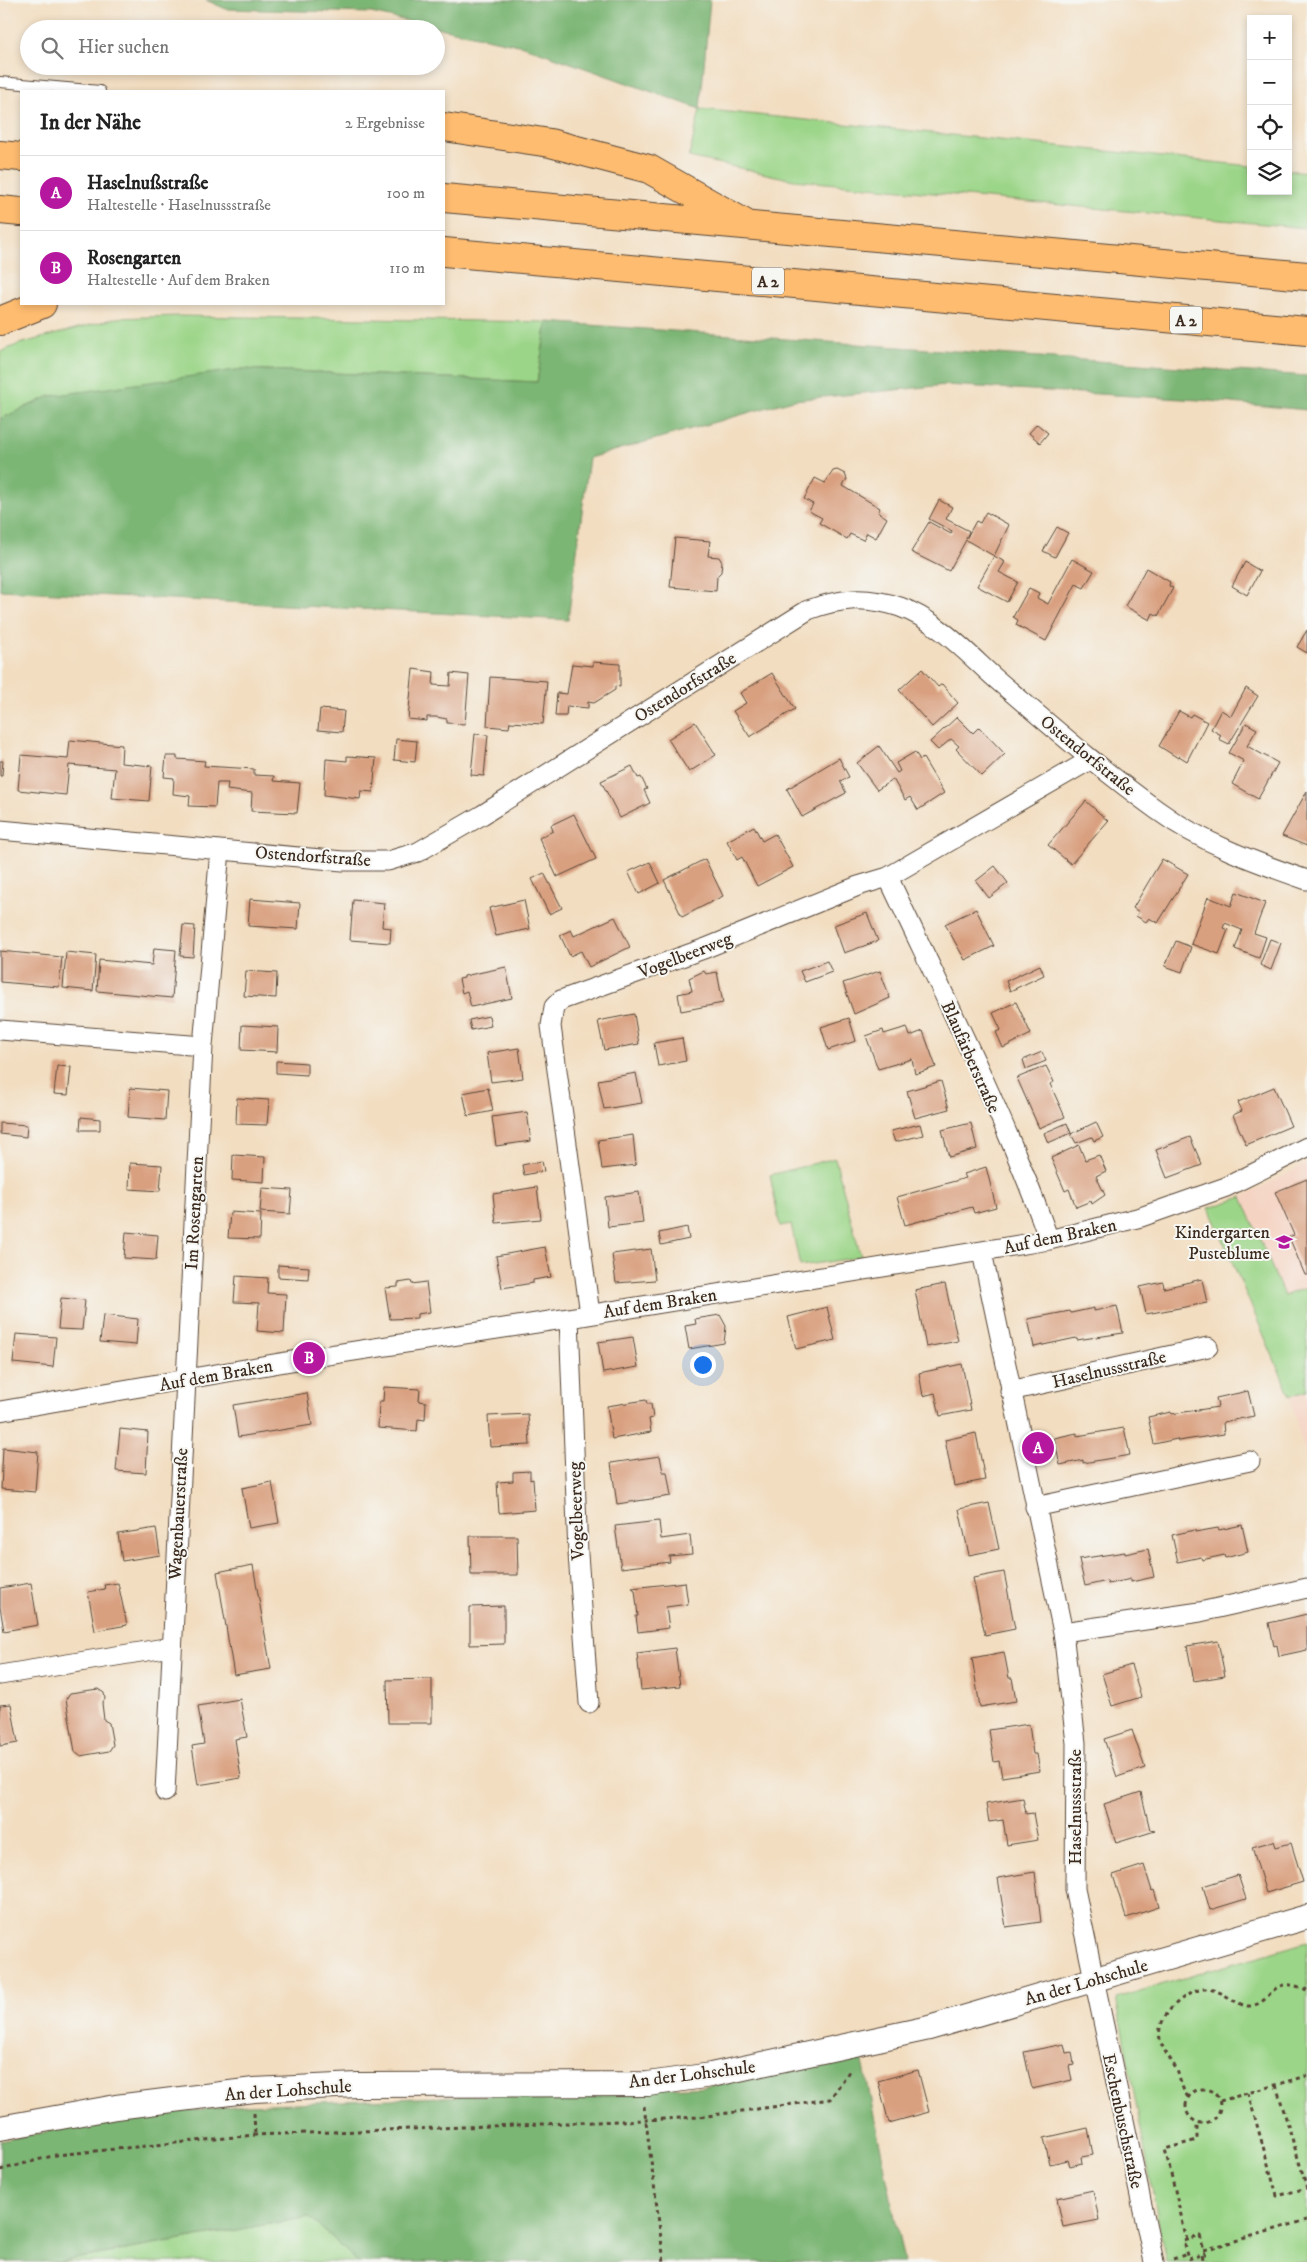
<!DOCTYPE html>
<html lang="de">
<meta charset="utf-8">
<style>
:root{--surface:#fff;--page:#f6f6f6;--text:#222;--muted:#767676;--line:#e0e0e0;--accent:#b5179e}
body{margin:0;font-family:"IM FELL DW Pica",serif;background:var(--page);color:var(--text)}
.controls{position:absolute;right:15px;top:15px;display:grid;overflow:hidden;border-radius:0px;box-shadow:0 2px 8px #0003}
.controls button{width:45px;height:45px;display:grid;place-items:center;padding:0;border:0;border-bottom:1px solid var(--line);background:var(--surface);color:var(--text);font:25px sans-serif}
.you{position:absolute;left:702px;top:1364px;width:18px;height:18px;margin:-12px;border:4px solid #fff;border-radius:50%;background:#1a73e8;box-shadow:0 0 0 8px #1a73e833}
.badge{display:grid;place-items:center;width:32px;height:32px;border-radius:50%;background:var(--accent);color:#fff;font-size:16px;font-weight:700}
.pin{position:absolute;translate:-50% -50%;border:2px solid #fff;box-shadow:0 1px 5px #0006}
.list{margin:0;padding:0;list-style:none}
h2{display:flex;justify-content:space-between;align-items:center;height:65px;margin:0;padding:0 20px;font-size:21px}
h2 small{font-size:16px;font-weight:400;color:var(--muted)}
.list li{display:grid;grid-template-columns:32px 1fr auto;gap:15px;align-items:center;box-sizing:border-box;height:75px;padding:0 20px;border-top:1px solid var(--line)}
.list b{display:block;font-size:19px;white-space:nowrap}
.list p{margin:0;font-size:16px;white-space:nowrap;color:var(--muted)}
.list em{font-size:16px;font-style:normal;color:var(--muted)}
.icon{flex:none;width:28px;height:28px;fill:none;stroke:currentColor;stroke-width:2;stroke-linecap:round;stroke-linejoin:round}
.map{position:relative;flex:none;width:1307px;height:2262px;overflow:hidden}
.search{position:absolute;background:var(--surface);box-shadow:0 2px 8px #0003;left:20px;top:20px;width:425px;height:55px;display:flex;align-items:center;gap:12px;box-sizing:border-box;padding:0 18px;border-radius:28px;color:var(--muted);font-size:19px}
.panel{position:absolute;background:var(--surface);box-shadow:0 2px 8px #0003;left:20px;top:90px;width:425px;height:215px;border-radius:0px}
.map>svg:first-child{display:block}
.built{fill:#f5d3c2}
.green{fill:#9bd588;stroke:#6b8053}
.forest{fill:#7cb674;stroke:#5c7049}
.building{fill:#d9a080}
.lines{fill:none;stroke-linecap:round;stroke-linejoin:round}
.service-casing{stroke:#564536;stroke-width:12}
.minor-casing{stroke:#564536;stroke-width:21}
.tertiary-casing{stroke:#564536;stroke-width:26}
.motorway-casing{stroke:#564536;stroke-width:30}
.path{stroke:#564536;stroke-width:3;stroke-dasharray:4 4;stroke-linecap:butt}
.service{stroke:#fff;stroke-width:10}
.minor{stroke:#fff;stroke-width:19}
.tertiary{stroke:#fff;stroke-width:24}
.motorway{stroke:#febc70;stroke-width:28}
.labels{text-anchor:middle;stroke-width:4;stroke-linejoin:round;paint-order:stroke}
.shield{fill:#f6f6f2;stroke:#73675e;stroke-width:1}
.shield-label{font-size:16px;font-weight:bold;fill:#3b2a1e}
.street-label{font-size:18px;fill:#3b2a1e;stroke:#f6f6f2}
.poi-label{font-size:18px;fill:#3b2a1e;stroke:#f6f6f2;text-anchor:end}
</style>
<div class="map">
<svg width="1307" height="2262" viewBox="0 0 1307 2262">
<rect width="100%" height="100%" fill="#f6f6f2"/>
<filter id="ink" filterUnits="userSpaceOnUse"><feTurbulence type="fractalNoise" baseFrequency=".02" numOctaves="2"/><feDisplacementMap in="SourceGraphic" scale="10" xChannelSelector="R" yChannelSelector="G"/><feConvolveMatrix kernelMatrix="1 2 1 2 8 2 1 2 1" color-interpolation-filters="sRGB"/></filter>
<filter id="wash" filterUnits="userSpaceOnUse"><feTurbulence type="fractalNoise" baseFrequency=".0096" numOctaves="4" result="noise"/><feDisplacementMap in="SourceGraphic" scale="20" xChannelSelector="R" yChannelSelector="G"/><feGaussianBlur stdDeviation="1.12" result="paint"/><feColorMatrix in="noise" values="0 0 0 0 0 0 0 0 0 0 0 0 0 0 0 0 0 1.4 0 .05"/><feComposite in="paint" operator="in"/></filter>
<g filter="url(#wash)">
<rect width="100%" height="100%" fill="#f2ddc0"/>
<path class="built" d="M1307,1163V1287L1284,1296L1242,1197Z
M1307,1391V1462L1290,1396Z"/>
<path class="green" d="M700,109L1251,166V191H1288V170L1307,172V228L794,180L689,157Z
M179,316L547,322L537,382L243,369L0,419V352L19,344L116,318Z
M835,1158L861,1257L800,1266L791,1224L780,1226L770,1175Z
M1242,1197L1284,1296L1307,1287V1391L1290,1396L1209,1208Z
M1307,1942V2262H1166L1116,1998Z
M309,2217L358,2262H58Z"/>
<path class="forest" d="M206,0H710L700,109L523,46L371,13L226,9Z
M547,322L1307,376V410L1199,400L946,385L793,400L589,458L568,620L0,590V419L50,396L243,369L537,382Z
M862,2057L904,2262H358L309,2217L58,2262H0V2141L115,2118L246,2105L710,2086Z"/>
<g id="blocks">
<path class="building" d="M1037,424L1048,433L1040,443L1029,433Z
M837,470L845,474L847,479L843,486L880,508L878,512L887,518L876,538L867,533L863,540L850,534L847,539L819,523L822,518L809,511L813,504L804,499L815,478L825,483L833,471Z
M939,500L952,507L946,519L969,531L966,539L976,521L980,523L986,512L1009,525L994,556L966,540L949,571L911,552L929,522L951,534L952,531L929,519Z
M1057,527L1068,533L1055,557L1043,551Z
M675,538L710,541L708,556L719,557L722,562L721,572L717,576L716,591L670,587Z
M994,556L1005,562L999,572L1018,582L1007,602L977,586Z
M1072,559L1094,571L1084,588L1076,584L1046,641L1016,625L1018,620L1013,617L1029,588L1039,593L1037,598L1048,604Z
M1245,562L1260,571L1247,595L1232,586Z
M1146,568L1170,582L1169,586L1173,588L1158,616L1153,613L1150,620L1125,606Z
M1307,630V653L1297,647Z
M593,662L620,664V687L615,686V690L594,703L588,702V708L567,706L566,716H555L557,693L567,694L572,664L593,666Z
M413,669L434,672L433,685L450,686L451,673L469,675L465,724L447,723V719L436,717H427V721L408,719Z
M922,669L938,687L942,684L958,703L932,727L899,690Z
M772,673L795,709L750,737L733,711L746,703L740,693Z
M490,677L547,681L543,724L510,722L509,728L487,726Z
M1246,688L1258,696L1229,744L1219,739L1221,735L1211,729L1221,710L1231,716Z
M320,709L344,711L342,732L318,730Z
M1179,711L1190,717L1192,714L1207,722L1187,761L1179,756L1178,758L1159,746Z
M957,717L973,733L979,727L1005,754L982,776L956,749L959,746L951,739L938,750L930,742Z
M695,722L716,755L689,772L668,739Z
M1246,723L1257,729L1247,746L1278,763L1258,799L1232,784L1244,761L1229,753Z
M475,734L488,735L484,776L471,775Z
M396,739L417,741L415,762L394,760Z
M70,740L122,745L121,763L152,766L149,801L112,798L115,769L69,765L66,795L18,790L21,755L68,759Z
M879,746L897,773L900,771L896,763L915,752L920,760L923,758L944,793L918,810L910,797L905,800L893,779L877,790L857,763Z
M166,756H177V759L205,761L204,766L254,769V775L274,776L273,781L300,783L297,813L251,811L252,793L227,790L228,783H217L215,807L189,806L190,796L173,794L174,778L164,777Z
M347,756L376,758L373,792L361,791L360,799L324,795L326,759L347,761Z
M839,758L849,777L840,781L846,793L802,817L787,789Z
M0,761H3L2,776H0Z
M632,766L638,778L641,777L647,789L644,790L650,803L620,818L601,781Z
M1307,791V846L1282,836Z
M1086,801L1108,821L1071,864L1048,845Z
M574,814L596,859L557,877L539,838L553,831L551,825Z
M754,826L762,841L775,834L793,867L757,886L742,857L737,860L727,841Z
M705,859L723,896L682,917L664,880Z
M1162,859L1188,874L1158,923L1149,918L1146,922L1136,916L1139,912L1133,908Z
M650,862L660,883L639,894L628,872Z
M995,866L1008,883L989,898L976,881Z
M544,873L562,908L549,914L532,879Z
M1236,892L1265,903L1254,933L1266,937L1259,958L1235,949L1242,930L1225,923L1223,928L1228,930L1219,954L1191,944L1208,897L1231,906Z
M250,899L300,903L298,929L248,926Z
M353,900L384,903L382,927L391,928L390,943L350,940Z
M524,900L530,929L496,936L489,908Z
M976,909L994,946L965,960L945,924Z
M867,913L878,941L844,953L834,925Z
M615,917L630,947L589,967L581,951L570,956L560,935L571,930L574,936Z
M183,925L195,926L193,957L180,956Z
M1270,939L1281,943L1271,970L1260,965Z
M1176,941L1191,947L1182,972L1165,966Z
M154,948L176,950L172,998L97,991L99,960L152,965Z
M0,951L62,957L59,987L0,982Z
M66,952L96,955L93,991L63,988Z
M827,961L832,972L805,982L800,971Z
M1040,965L1044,975L1010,991L1006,981Z
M506,967L512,998L471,1007L467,991L462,993L459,979L464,978V976Z
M246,971L277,973L276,998L244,996Z
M704,971L706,974L717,972L723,1003L681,1011L678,994L692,991L689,978Z
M880,971L890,998L854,1014L843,983Z
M1016,1002L1031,1034L1003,1048L996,1032L1001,1030L993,1013Z
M634,1014L639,1044L604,1050L598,1021Z
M489,1016L491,1026L471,1030L469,1020Z
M849,1018L856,1041L828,1050L821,1027Z
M242,1025L278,1027L277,1052L241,1050Z
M907,1027L910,1036L923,1031L936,1067L915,1074L912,1059L878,1069L866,1036L883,1030L884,1034Z
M682,1038L686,1061L658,1066L654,1043Z
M519,1048L523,1078L491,1082L487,1053Z
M1042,1052L1046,1061L1026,1069L1023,1060Z
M276,1061L307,1063V1075L276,1073Z
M57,1066L71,1067L68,1095L54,1094Z
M1046,1066L1054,1082L1050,1084L1065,1117L1039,1128L1017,1078Z
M636,1073L642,1103L604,1109L598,1080Z
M941,1081L949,1109L915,1118L907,1091Z
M1274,1087L1291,1126L1246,1145L1233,1115L1242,1111L1238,1102Z
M130,1088L167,1091L165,1120L128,1117Z
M488,1088L493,1111L468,1116L463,1093Z
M237,1098L269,1100L267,1125L236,1124Z
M527,1112L531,1141L496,1146L492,1117Z
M81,1117L100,1119V1130H80Z
M1096,1122L1103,1137L1094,1141L1092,1137L1076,1143L1071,1134Z
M0,1123L27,1125L26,1137L0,1134Z
M971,1123L977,1149L949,1157L942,1130Z
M1067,1123L1071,1133L1048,1143L1044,1133Z
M920,1124L923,1135L895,1142L891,1131Z
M633,1135L636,1165L602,1169L598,1140Z
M1190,1137L1202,1165L1167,1178L1156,1150Z
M1079,1145L1085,1160L1099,1155L1106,1171L1096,1176L1105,1195L1092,1204L1091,1201L1076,1207L1069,1189L1065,1191L1051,1158Z
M233,1155L265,1157L264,1182L232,1180Z
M542,1161L544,1171L524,1175L522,1165Z
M130,1163L162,1165L160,1191L129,1189Z
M986,1167L996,1207L974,1213L972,1207L905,1225L897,1197L966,1178L964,1174Z
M1307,1179V1275H1305L1289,1237L1294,1235L1275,1192Z
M537,1187L541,1219L496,1223L493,1194Z
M262,1188L292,1190L290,1214L260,1212Z
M639,1192L643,1223L608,1227L605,1197Z
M230,1212L261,1214L260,1239L228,1238Z
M687,1227L689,1239L661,1245L659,1233Z
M126,1232L158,1235L156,1260L124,1258Z
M545,1247L551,1277L533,1280V1283L502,1288L496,1256Z
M651,1249L655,1280L616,1283L612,1254Z
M278,1265L309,1267L308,1279L278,1277Z
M236,1276L268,1278L267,1293L286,1294L284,1333L257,1331L259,1303L234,1302Z
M1202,1279L1207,1303L1146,1314L1140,1287L1163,1282L1164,1288Z
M411,1281L412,1284L426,1282L430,1312L417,1314V1318L390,1319L385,1288L398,1287V1283Z
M945,1284L958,1341L926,1347L915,1290Z
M61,1298L85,1300L82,1330L58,1329Z
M1117,1306L1123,1333L1077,1340L1076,1338L1034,1347L1028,1319L1070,1311L1071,1313L1094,1308V1311Z
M827,1307L835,1340L796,1349L788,1317Z
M103,1315L138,1319L136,1345L100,1342Z
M720,1315L726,1326L724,1343L689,1349L685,1326L696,1324L695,1319Z
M16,1334L56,1337L53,1367L13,1363Z
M633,1337L638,1367L603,1373L598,1342Z
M962,1364L971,1410L940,1416L935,1393L923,1396L919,1373Z
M384,1387L420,1389L419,1401L426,1402L425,1420L418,1419L417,1431L378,1428L379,1401H383Z
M1248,1391L1254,1416L1223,1422L1224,1434L1178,1441L1177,1439L1154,1444L1148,1417L1171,1412V1414L1218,1407L1216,1398Z
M307,1393L312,1425L238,1437L233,1405Z
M646,1400L647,1404H651L653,1418L649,1419L651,1432L612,1439L607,1406Z
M528,1414L530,1445L490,1447L488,1416Z
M1124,1428L1130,1455L1083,1463V1460L1060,1465L1054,1438L1077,1433V1436Z
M120,1429L148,1432L146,1473L116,1471Z
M976,1433L985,1480L954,1486L945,1440Z
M3,1448L38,1452L35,1492L1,1489Z
M660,1456L663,1472H667L671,1496L617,1504L611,1463Z
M530,1471V1480L533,1479L535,1510L499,1513L497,1482L513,1481V1472Z
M272,1482L279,1523L249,1528L242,1488Z
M989,1503L999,1549L969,1555L959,1509Z
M659,1521L661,1539L690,1535L692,1554L669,1556L670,1562L621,1568L615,1526Z
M1242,1525L1248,1552L1225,1558L1224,1555L1202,1560L1201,1557L1178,1562L1172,1535L1195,1530V1532L1218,1528L1219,1530Z
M156,1528L160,1555L122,1561L118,1534Z
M470,1536H517L518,1575H471Z
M1148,1549L1154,1577L1131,1582V1579L1108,1584L1107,1581L1085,1586L1079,1559L1125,1552V1554Z
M253,1565L271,1669L234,1675L217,1572Z
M1004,1572L1015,1629L985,1635L973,1578Z
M685,1582L688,1604L666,1607L669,1628L638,1632L636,1616H638L635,1590L632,1588Z
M31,1583L38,1625L4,1631L0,1607V1588Z
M118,1583L127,1625L95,1631L88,1592L105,1589L104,1585Z
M504,1606V1644L470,1645V1607Z
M1307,1614V1650L1279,1656L1277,1645L1274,1646L1269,1623Z
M1218,1641L1225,1676L1194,1681L1187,1646Z
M675,1648L680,1686L641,1690L637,1653Z
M1004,1652L1009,1678H1012L1016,1701L980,1707L972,1658Z
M1131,1665L1141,1697L1112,1706L1102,1674Z
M432,1679V1723H388L387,1680Z
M98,1689L104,1693L105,1699L102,1703L104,1720L109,1723L113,1745L109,1751L80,1756L75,1752L66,1699L70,1693Z
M240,1699L247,1737L235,1739L241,1778L198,1785L192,1746L204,1744L198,1706Z
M11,1704L18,1743L0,1746V1705Z
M1029,1724L1033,1754H1037L1040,1771L1002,1777L999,1761L994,1762L989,1730Z
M1132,1730L1145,1768L1117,1777L1104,1739Z
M1141,1792L1150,1830L1155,1831L1116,1843L1104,1804Z
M1023,1798L1026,1814L1033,1813L1038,1840L1007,1845L1003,1820L989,1822L986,1804Z
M1274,1841L1276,1847L1291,1843L1303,1882L1266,1893L1252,1847Z
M1144,1865L1152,1891L1154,1890L1159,1907L1126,1918L1113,1875Z
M1035,1872L1041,1922L1006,1927L998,1878Z
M1238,1875L1246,1899L1210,1910L1203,1886Z
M1064,2044L1066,2053L1072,2052L1074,2065L1069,2066L1072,2080L1032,2089L1024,2052Z
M918,2070L929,2112L889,2123L878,2081Z
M1088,2128L1093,2155L1081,2157L1082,2163L1070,2166L1068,2160L1050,2164L1044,2138Z
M1093,2190L1099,2220L1063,2227L1057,2198Z"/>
</g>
</g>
<g filter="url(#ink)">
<use href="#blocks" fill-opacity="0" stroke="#564536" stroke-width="1"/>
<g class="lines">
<g class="service-casing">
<path id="service" d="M0,82L100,91"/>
</g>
<g class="minor-casing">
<path id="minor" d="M0,830L343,861H388L418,852L482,815L808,610C841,598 866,596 900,607C937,620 968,654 996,679C1049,724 1101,770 1157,810C1202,843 1255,862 1307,880
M888,877C944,996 1005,1115 1049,1240
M0,1030L203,1046
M982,1252L1063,1632L1076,1743L1075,1889L1154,2262
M590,1314L551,1026L554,1007L561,1000L706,948L858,886L888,877L1090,760
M569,1318L578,1554L589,1703
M1010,1391L1208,1347
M0,1411L309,1358L569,1318L1049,1240L1141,1217L1226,1187L1307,1147
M1035,1507L1250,1461
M1063,1632L1200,1612L1307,1588
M0,1675L171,1647
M165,1792L203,1046L220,850"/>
</g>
<g class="tertiary-casing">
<path id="tertiary" d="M0,2128L116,2107L254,2090L357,2085L648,2084L711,2075L929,2028L1307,1917"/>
</g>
<g class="motorway-casing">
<path id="motorway" d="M444,127L550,143L649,169L744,223
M0,155L21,157
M444,198L1307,276
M0,210L21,212
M444,252L1307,331
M0,321L42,304"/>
</g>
<path class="path" d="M1276,2085L1307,2188
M1186 2106a17 17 0 1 1 34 0a17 17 0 1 1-34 0Z
M1248,2093L1277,2196L1307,2188
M1188,2097C1183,2091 1180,2081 1178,2073C1173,2061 1163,2052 1160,2039C1155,2018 1184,1991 1204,1989C1223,1988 1236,2007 1250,2006C1275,2003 1268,1973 1307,1990
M1220,2101L1307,2076
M644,2106L664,2262
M254,2113L255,2135
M0,2170L56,2155L255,2135L646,2120L699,2117L830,2099L850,2070
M1200,2236L1205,2254L1188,2259L1183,2241Z
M1187,2240L1165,2149L1197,2140V2123
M1204,2250L1307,2220
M1202,2255L1204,2262
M1173,2259L1187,2254"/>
<use href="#service" class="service"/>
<use href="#minor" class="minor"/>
<use href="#tertiary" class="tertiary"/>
<use href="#motorway" class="motorway"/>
</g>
</g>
<defs>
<g id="school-bare" transform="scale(1.35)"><path d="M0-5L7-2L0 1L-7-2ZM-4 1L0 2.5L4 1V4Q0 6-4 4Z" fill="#b5179e" stroke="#f6f6f2" stroke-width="2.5" paint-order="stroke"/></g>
</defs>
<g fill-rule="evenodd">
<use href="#school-bare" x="1284" y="1242"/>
</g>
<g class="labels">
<g class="shield">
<rect x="752" y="267.5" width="32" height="27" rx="4"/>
<rect x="1170" y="306.5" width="32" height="27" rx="4"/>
</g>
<g class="shield-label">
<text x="768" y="287">A 2</text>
<text x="1186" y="326">A 2</text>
</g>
<g class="street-label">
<text transform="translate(685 687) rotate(-32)" y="6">Ostendorfstraße</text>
<text transform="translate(1088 755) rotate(39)" y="6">Ostendorfstraße</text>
<text transform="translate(313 856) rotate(4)" y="6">Ostendorfstraße</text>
<text transform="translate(685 955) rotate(-21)" y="6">Vogelbeerweg</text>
<text transform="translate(971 1057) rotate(66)" y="6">Blaufärberstraße</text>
<text transform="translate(194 1213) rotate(-87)" y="6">Im Rosengarten</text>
<text transform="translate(1060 1236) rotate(-12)" y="6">Auf dem Braken</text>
<text transform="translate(660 1303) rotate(-9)" y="6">Auf dem Braken</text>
<text transform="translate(1109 1369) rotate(-13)" y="6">Haselnussstraße</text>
<text transform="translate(216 1375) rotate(-10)" y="6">Auf dem Braken</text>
<text transform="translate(576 1511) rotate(-92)" y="6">Vogelbeerweg</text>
<text transform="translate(178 1514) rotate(-87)" y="6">Wagenbauerstraße</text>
<text transform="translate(1075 1807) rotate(-90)" y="6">Haselnussstraße</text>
<text transform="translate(1086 1982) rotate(-16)" y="6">An der Lohschule</text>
<text transform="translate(692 2074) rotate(-7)" y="6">An der Lohschule</text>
<text transform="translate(288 2090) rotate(-4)" y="6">An der Lohschule</text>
<text transform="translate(1123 2121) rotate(78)" y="6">Eschenbuschstraße</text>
</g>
<g class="poi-label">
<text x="1270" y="1238">Kindergarten<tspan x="1270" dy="21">Pusteblume</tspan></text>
</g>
</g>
</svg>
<div class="controls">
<button>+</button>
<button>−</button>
<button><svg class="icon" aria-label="locate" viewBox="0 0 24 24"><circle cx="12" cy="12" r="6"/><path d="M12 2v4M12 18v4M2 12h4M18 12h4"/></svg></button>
<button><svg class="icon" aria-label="layers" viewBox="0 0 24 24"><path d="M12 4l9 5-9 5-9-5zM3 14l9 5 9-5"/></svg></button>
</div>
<div class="you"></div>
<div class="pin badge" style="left:1038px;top:1448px">A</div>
<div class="pin badge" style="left:309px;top:1358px">B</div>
<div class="search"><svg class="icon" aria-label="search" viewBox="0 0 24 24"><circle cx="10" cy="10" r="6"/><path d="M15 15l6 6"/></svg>Hier suchen</div>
<section class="panel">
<h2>In der Nähe<small>2 Ergebnisse</small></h2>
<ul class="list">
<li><span class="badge">A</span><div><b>Haselnußstraße</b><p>Haltestelle · Haselnussstraße</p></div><em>100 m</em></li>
<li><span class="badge">B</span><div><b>Rosengarten</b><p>Haltestelle · Auf dem Braken</p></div><em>110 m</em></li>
</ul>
</section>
</div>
